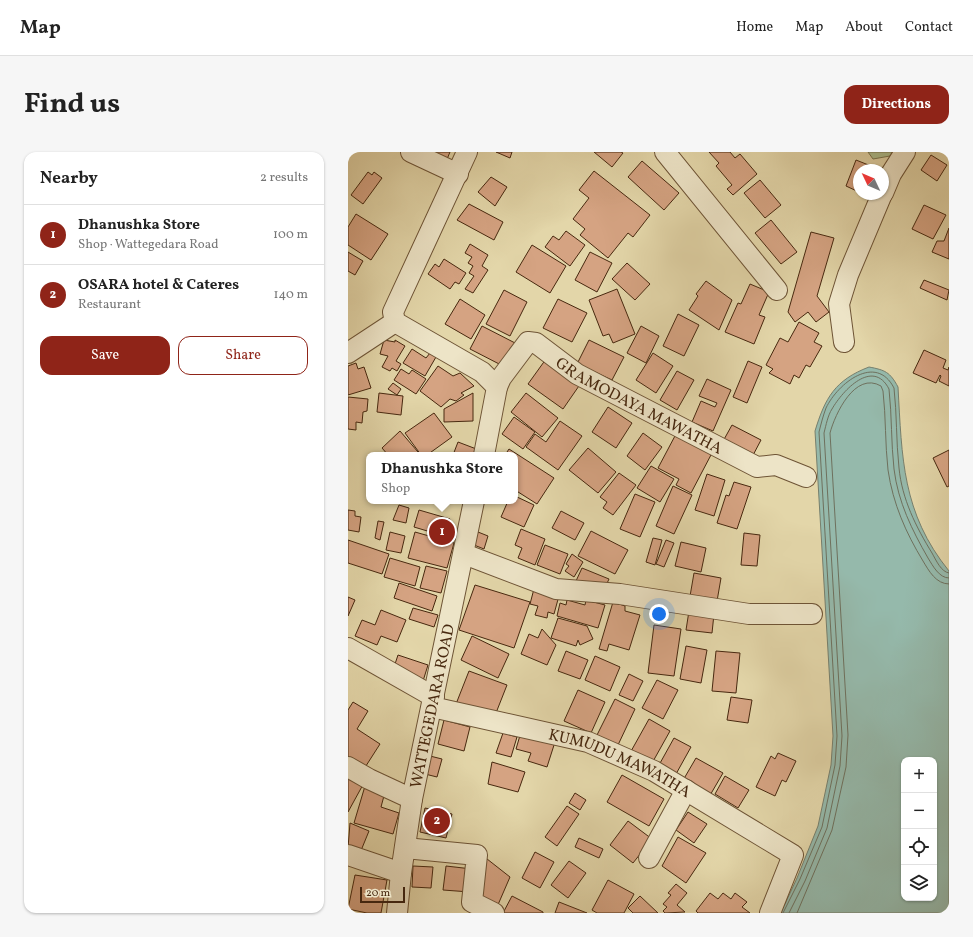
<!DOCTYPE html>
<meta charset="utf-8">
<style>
:root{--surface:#fff;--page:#f6f6f6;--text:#222;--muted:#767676;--line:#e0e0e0;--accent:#8f2418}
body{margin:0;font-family:Vollkorn,serif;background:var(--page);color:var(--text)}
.controls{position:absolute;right:12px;bottom:12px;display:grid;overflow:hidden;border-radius:8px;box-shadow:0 1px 3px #0004}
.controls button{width:36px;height:36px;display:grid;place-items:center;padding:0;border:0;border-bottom:1px solid var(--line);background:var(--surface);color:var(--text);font:20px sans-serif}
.compass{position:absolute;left:505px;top:12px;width:36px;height:36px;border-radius:50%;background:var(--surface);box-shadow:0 1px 3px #0004;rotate:314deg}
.scale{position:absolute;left:12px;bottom:10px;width:45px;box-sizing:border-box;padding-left:4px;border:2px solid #47280f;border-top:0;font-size:11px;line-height:14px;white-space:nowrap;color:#47280f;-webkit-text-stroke:3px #ede4c7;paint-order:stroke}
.you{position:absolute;left:311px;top:462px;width:14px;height:14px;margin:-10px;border:3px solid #fff;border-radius:50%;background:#1a73e8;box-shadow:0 0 0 6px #1a73e833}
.badge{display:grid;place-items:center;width:26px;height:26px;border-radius:50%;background:var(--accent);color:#fff;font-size:13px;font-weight:700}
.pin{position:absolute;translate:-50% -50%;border:2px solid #fff;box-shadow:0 1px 4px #0006}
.popup{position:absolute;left:18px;top:300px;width:152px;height:52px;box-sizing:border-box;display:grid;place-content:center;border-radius:8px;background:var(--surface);filter:drop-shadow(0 1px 3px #0005);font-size:13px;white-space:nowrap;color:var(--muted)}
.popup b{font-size:15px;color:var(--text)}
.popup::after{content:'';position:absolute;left:50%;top:100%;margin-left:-8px;border:8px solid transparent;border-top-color:var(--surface)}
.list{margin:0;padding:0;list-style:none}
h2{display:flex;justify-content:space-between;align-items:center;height:52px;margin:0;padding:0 16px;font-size:17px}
h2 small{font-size:13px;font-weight:400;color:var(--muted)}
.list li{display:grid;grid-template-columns:26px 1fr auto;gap:12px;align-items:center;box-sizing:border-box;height:60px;padding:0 16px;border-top:1px solid var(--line)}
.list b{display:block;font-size:15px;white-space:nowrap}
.list p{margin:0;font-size:13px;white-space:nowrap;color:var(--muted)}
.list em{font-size:13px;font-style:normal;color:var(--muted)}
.actions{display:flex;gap:8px;padding:12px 16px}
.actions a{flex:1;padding:9px 0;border:1px solid var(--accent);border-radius:12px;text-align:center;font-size:14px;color:var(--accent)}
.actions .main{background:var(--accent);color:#fff}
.icon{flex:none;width:22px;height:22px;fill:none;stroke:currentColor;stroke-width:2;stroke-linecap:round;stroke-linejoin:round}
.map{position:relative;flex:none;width:601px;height:761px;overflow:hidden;border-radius:12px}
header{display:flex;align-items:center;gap:24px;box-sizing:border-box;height:56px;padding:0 20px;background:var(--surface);border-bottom:1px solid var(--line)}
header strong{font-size:19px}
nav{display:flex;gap:22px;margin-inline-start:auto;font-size:14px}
.intro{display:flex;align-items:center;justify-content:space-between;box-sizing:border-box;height:96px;padding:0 24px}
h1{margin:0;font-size:28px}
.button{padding:10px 18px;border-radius:12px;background:var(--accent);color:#fff;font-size:14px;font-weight:700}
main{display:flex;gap:24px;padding:0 24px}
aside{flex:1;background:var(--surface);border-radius:12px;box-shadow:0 1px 3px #0004}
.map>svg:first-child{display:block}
.green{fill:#adbf8e;stroke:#7a744e}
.water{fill:#95b9ab;stroke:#767f6d;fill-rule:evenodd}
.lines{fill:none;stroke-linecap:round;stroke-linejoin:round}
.shore{stroke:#6e705d;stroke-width:1}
.building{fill:#d5a382;stroke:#47280f}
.minor-casing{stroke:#6e5436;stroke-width:22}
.minor{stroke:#ede4c7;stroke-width:20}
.labels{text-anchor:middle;stroke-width:3.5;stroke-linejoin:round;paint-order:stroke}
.street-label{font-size:16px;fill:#47280f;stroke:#ede4c7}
</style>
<header>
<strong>Map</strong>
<nav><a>Home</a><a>Map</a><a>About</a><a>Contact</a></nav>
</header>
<div class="intro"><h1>Find us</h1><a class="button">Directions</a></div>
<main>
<aside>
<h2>Nearby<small>2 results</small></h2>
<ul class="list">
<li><span class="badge">1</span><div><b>Dhanushka Store</b><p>Shop · Wattegedara Road</p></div><em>100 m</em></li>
<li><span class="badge">2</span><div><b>OSARA hotel &amp; Cateres</b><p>Restaurant</p></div><em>140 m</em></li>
</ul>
<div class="actions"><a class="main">Save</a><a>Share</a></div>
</aside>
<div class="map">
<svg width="601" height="761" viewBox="0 0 601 761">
<rect width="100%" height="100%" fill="#e3d6a9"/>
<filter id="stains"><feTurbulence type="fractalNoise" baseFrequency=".005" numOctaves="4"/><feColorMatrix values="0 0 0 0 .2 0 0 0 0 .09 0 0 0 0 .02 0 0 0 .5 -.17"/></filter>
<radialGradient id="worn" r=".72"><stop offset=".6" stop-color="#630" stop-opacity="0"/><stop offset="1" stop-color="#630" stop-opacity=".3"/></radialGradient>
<path class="green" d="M520,0H544L542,4L525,7Z"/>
<path class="water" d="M521,215C537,218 542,220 550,235C554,306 554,361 601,419V761H430L437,752L449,726L470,674L483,613L485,584L467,279C477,246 487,228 521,215ZM556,608H586V746H556Z"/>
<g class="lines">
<path class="shore" d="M435,761L452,727L474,675L487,613L489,584L471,280C473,272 475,264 478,256C490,231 528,201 546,236C549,262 548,289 551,316C554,347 568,375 584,401C588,408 593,420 601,421
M441,761L457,729L479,676L492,614L494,584L476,281C478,273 480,263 484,257C495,238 525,206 541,237C544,264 543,291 546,317C550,350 564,378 580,406C585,414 591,426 601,426
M449,761L484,678L498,615L500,583L482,281C487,262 507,219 533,234L535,239C538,265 537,292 540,318C545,352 558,381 575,409C581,419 588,432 601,432"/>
</g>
<path class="building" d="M72,0H102L97,12Z
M148,0H164L162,6Z
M246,0H273L275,1L264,15Z
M361,0H382L387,6L392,2L409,22L385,43L379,37L384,33L368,14L371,11Z
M583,3L599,13L589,29L573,18Z
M508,8L533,18H511V40L498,34Z
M294,9L331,41L316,58L280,25Z
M246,19L302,63L285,85L280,81L260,106L232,83L237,77L225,67L241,46L231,38Z
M20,20L24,23L26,20L34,26L15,52L3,43Z
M143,25L159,35L147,54L130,40Z
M412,28L433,53L417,66L396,41Z
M121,52L155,70L146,88L109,68Z
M576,53L598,63L585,87L564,77Z
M8,62L40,82L23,108L0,93V75Z
M423,68L449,100L433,112L407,81Z
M601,76V107L584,100L589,89H596Z
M218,79L237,93L222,114L197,95L205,84L211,88Z
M463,80L486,86L469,144L481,160L468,170L460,160L447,170L440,160Z
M122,92L140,103L134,114L140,118L125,141L117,137L126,124L121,121L125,114L120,111L124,105L117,101Z
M184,93L218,114L202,141L168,120Z
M0,100L15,109L7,123L0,119Z
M242,100L264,111L249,140L227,128Z
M96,107L118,121L111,132L107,130L102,137L80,122L87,112L91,115Z
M279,111L302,132L287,148L264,127Z
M576,128L601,138L599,148L572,136Z
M358,129L384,148L371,178L341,158L350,144L348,142Z
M402,132L421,140L411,163L417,165L406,192L377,180L390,151L393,152Z
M269,137L287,182L265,191L261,182L255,184L241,148Z
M156,138L179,150L162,184L138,172Z
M112,147L137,163L123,187L97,172Z
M210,147L239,161L224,190L195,176Z
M330,162L351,173L336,204L315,194Z
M451,170L471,181L466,190L474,194L462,215L458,213L451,226L446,223L442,232L421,221L425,217L418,213L432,186L440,190Z
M134,174L169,192L157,215L122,197Z
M293,174L311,184L298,211L279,201Z
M36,188L47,190V188L57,194L48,209L53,212L49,219L44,216L42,219L34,215L40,204L32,202Z
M241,188L276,205L264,228L229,212Z
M64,197L78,206L82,201L88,205L77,224L55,211Z
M576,198L598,208L595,216L600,218L601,215V234L591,229L593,224L592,223L588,231L565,221Z
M305,201L325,214L308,241L288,228Z
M198,207L233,231L215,257L180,232Z
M400,209L414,215L399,251L385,245Z
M8,211L10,217L16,215L23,236L0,243V214Z
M90,214L105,224L112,221L126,234L113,241L116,243L108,249L102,247L93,255L72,239Z
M53,217L61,222L64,218L78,227L68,242L46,228Z
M329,219L346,228L329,258L312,248Z
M359,227L383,238L365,279L344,270L353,249L367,255L369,251L351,244Z
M45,231L53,237L49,243L40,237Z
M31,241L55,244L53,263L29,260Z
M125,241V269L96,270V257Z
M178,241L210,266L194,285L163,260Z
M0,245L20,247L19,259L15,260L14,271L8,270V278L0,277Z
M260,255L284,271L268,296L244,280Z
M86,261L104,285L79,303H73L57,281Z
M166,265L187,280L175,297L154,282Z
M212,269L234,284L210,318L178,295L187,282L198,290Z
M384,273L413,288L403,307L374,291Z
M52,279L70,300L66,303H40L34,296Z
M295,281L314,295L297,318L279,304Z
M328,282L364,301L343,341L328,333L331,327L310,316Z
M110,290L131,298L129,303H105Z
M240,296L268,320L250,341L221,318Z
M161,297L206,326L189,352L167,338V303H157Z
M601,298V334L599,335L585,306Z
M303,314L326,327L312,350L289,336Z
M271,321L288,333L265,363L255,356L259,350L252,345Z
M359,322L377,328L366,364L347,358Z
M386,330L403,335L389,377L369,371L378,343L381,344Z
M325,334L344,343L326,382L308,374Z
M287,342L307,350L292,385L272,377Z
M167,344L186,353L176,375L153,365L160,349H167Z
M51,353L61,356L58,371L45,368Z
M0,358L7,359V364L13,365L11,380L0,378Z
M71,358L102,367L96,384L66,375Z
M213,359L236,371L227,388L204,376Z
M30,369L36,370L32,388L27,386Z
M173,377L197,387L187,413L170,406L174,396L167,393Z
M243,379L280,398L267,422L230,404Z
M42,380L57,384L53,401L38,398Z
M67,380L106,391L99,416L60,406Z
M130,380L140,384L136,397L126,393Z
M396,381L412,383L409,414L393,413Z
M305,386L314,388L307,413L298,410Z
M0,388L41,402L34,422L0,411Z
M318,388L326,391L316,415L308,412Z
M333,390L358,396L353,420L327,414Z
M197,393L220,402L212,422L189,413Z
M224,402L235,410L226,425L217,419L221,414L218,412Z
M42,406L72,415L67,434L36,425Z
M78,414L99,419L93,441L72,436Z
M234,416L261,427L255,440L228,429Z
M346,421L373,426L368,455L341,450Z
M51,431L89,444L84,459L46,446Z
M127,433L182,450L166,496L111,478Z
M187,433L212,440L206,462L200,460L199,466L187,463L190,454L182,452Z
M0,445L7,448L0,464Z
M219,448L237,453L238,448L257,453L250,476L209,464L212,451L218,453Z
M265,450L277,454V459L292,463L281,498L261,492L259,499L251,497Z
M65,456L90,463L86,475L61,467Z
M33,458L58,468L49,490L33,484L29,493L7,484L14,468L27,473Z
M341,459L366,462L364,481L338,478Z
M210,466L239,474L245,487L232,493L230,488L228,494L203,486Z
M306,473L333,477L326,524L300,521Z
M194,477L208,493L199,513L173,502L181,482L190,486Z
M124,484L161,502L150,526L113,508Z
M338,494L359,498L353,531L332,527Z
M218,499L240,508L232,527L210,519Z
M368,499L392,501L388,541L364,539Z
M50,503L80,513L75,529L45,518Z
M247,504L272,515L262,539L237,528Z
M121,519L159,533L146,566L108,552Z
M281,522L295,529L285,549L271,543Z
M309,528L330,538L315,567L294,556Z
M230,538L257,550L243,581L216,569Z
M383,545L404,548L400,571L379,568Z
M267,547L287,557L270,593L249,583Z
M5,550L20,559L9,577L32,592L16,617L0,607V558Z
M301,567L322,579L303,613L282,601Z
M96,568L122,575L116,599L90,592Z
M173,580L207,590L199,615L180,609L183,601L168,597Z
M155,581L169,585L163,605L148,601Z
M326,586L343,595L328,622L311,613Z
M430,601L448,609L438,630L434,628L427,644L408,635L423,604L427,607Z
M82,604L94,607L89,625L77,622Z
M348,606L375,621L361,645L334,630Z
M144,610L177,620L170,640L140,632Z
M0,620L17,629L0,660Z
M274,623L316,647L301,674L259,650Z
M377,624L401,638L390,656L367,642Z
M17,634L37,640L33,655L51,661L45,682L6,671Z
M227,641L238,648L232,658L221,651Z
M219,654L231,662L209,694L197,685Z
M77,656L104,662L98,686L72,680Z
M340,660L359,672L346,691L328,678Z
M280,669L304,687L285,711L262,693Z
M2,671L21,679L12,701L0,696Z
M330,685L358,701L338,731L314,714Z
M231,686L255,697L251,706L227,695Z
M187,700L206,710L192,736L174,726Z
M134,703L162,725L149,755L130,746Z
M221,709L238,721L220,746L203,733Z
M65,714L85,715L83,736L64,735Z
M98,714L124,717L122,740L95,738Z
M7,723L39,728L33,761H19L0,757Z
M260,728L286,742L276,761H249L244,758Z
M328,732L339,741L329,753L337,760L317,761L315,759L319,755L315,752L323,743L320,741Z
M362,741L370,747L375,741L383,747L387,741L399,750L394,755L402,761H350L348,759Z
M164,744L195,760V761H155Z
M292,744L310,761H285L280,756Z
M211,750L239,761H207Z"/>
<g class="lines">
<g class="minor-casing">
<g id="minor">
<path d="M63,0L110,22"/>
<path d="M119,0L45,160L47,170L134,220L149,235L136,303"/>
<path d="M317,0L429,138"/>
<path d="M535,41L543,22L557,0"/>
<path d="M496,190L491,152L500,123L534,42"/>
<path d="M0,201L47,170"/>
<path id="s1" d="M149,235L153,226L180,190L188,191L229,222L409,315L428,313L458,325"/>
<path d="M116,402L208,437L272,442L401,462H464"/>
<path d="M0,496L86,545"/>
<path id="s2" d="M84,555L240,590L306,619L445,703L422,761"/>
<path d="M0,615L21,627L64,647"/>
<path d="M57,696L129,703L124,750L146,761"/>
<path d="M0,703L53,721"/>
<path d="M301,706L338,638"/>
<path id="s3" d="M49,761L53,721L64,647L126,349"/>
</g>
</g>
<use href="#minor" class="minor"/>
</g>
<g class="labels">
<g class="street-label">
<text dy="6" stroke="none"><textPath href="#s1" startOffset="184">GRAMODAYA MAWATHA</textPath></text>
<text dy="6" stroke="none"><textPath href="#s3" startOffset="210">WATTEGEDARA ROAD</textPath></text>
<text dy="6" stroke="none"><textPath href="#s2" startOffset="197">KUMUDU MAWATHA</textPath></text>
</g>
</g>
<rect width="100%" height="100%" filter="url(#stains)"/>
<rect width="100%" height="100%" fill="url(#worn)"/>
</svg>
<div class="controls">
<button>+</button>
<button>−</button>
<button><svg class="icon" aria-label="locate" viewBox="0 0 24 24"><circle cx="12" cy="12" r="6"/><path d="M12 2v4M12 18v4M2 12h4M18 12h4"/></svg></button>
<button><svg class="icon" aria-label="layers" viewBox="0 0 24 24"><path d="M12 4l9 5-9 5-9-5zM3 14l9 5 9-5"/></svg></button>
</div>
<svg class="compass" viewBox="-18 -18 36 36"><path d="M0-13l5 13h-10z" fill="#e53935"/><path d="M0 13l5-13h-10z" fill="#767676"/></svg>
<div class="scale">20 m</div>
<div class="you"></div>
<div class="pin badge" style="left:94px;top:380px">1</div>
<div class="popup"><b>Dhanushka Store</b>Shop</div>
<div class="pin badge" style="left:89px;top:669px">2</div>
</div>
</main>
